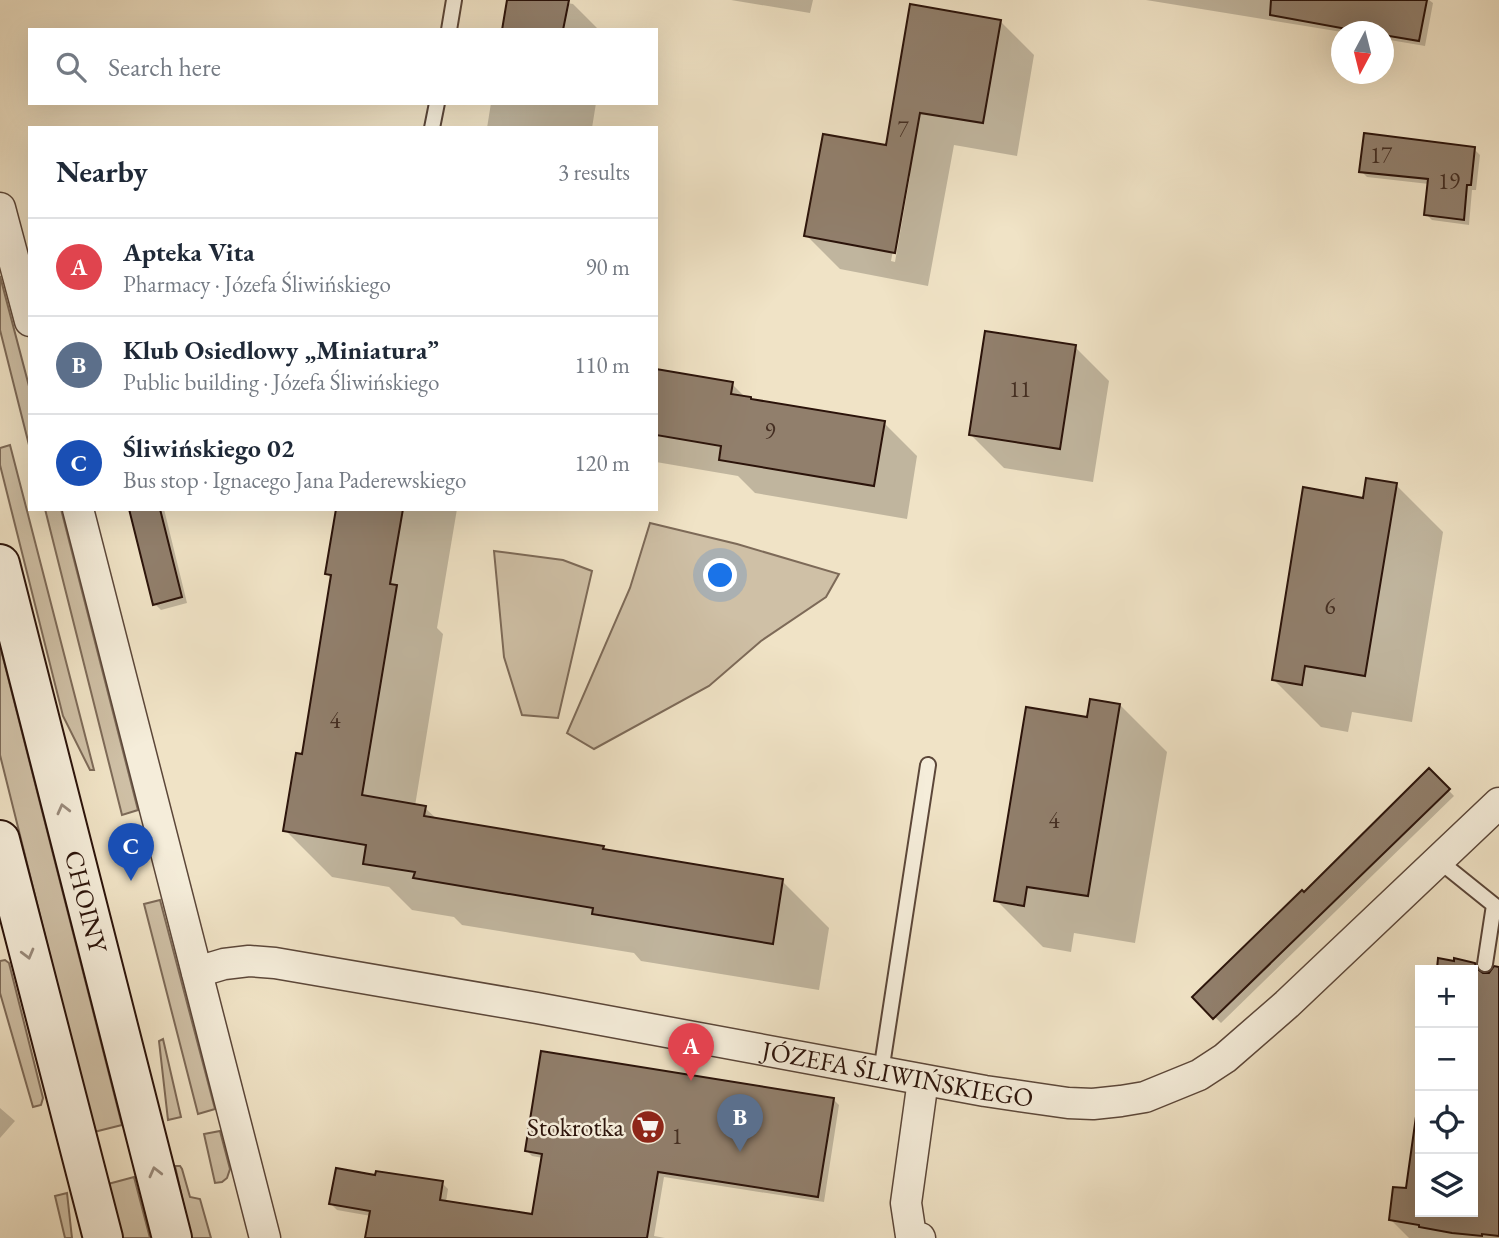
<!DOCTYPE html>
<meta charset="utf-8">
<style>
:root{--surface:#fff;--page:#f2f2f3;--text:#1f2937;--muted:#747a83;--line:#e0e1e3;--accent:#d93025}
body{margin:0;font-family:"EB Garamond",serif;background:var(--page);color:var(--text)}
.controls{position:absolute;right:21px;bottom:21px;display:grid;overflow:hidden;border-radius:0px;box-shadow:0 7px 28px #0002}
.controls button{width:63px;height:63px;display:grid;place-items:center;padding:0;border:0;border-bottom:2px solid var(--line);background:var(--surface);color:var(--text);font:35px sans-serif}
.compass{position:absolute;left:1331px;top:21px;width:63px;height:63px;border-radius:50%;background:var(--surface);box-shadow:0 7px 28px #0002;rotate:187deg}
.you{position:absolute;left:721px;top:576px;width:24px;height:24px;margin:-18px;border:5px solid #fff;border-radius:50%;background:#1a73e8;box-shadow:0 0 0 10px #1a73e833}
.badge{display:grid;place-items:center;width:46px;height:46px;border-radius:50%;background:var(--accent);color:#fff;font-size:23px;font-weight:700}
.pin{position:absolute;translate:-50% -58px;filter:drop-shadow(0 2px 4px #0008)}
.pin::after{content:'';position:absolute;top:37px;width:24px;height:21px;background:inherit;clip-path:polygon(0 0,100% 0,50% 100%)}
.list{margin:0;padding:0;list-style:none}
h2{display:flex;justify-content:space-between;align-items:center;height:91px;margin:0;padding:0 28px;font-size:30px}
h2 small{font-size:23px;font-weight:400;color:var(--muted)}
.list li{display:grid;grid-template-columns:46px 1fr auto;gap:21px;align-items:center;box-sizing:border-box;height:98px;padding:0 28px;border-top:2px solid var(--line)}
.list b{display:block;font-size:26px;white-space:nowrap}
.list p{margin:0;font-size:23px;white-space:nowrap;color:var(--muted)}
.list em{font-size:23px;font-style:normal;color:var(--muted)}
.icon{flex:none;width:38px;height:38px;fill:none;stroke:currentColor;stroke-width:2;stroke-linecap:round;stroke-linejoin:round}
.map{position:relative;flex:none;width:1499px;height:1238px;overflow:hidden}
.search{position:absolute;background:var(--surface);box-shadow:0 7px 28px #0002;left:28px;top:28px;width:630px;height:77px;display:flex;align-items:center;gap:18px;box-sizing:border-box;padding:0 24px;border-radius:0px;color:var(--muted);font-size:26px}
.panel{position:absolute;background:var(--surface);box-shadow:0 7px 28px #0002;left:28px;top:126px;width:630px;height:385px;border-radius:0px}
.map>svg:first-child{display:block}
.green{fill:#cfc0a6;stroke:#7d6a58;stroke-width:2}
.shadow{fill:#0003;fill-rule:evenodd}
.building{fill:#917f6c;stroke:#2b130a;stroke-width:2}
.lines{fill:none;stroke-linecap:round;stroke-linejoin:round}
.lane-casing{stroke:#5c4739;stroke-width:18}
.street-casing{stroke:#5c4739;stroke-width:33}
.secondary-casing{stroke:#2b130a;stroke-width:42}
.lane{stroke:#f5edda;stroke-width:14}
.street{stroke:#f5edda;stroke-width:30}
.secondary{stroke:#f5edda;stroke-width:38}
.oneway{stroke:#9a8b7c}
.labels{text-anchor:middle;stroke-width:5;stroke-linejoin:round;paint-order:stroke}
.number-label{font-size:23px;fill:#442e22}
.street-label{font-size:26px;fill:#2b130a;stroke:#f5edda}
.poi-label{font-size:26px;fill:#2b130a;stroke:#f5edda;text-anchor:end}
</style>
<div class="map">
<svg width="1499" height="1238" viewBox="0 0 1499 1238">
<rect width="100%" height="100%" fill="#f0e3c6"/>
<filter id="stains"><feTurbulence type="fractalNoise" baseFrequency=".00286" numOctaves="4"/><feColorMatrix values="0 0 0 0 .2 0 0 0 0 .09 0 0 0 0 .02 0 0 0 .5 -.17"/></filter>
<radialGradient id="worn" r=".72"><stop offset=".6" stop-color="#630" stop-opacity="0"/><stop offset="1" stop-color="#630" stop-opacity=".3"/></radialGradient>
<path class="green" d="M0,276L30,390V449L0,330Z
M10,445L94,770H90L63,716L0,465V448Z
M45,509H61L138,810L122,815Z
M650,523L737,544L839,574L826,597L761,641L709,686L594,749L567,733L630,588Z
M494,551L563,560L592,571L558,718L522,715L504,657Z
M0,646L122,1125L94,1132L0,755Z
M160,900L215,1109L198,1114L144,904Z
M5,960L9,963L43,1098L41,1105L33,1107L0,993V961Z
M163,1039L181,1117L168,1120L159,1041Z
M220,1131L230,1169L227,1178L222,1182L215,1183L204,1134Z
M175,1166H180L182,1169L190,1197L200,1199L211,1238H191Z
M134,1177L150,1238H122L108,1184Z
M67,1193L72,1238H65L55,1196Z"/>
<path class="shadow" d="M509,0H549L573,4L599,30H504Z
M731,0H813L810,13Z
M1146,0H1429L1433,3L1425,46L1384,39V32H1342Z
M1000,21L1034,55L1017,156L954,145L928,286L840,269L806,235L888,147ZM907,176H910L895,262L891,261Z
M491,103H596L592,128H487Z
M1474,149L1480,155L1476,190H1472L1469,225L1432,220L1426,214L1429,184L1367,177L1361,171Z
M1075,347L1109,381L1093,482L1004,468L970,434Z
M656,371L732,384L746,398L884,423L917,456L907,519L755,493L738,476L656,462Z
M1396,485L1443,532L1412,722L1352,712L1348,732L1321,727L1274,680L1364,500Z
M131,509H164L187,603L161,610L155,604Z
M338,509H457L437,628L443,634L415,806L425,808L438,820L603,848L607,852L782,881L829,928L819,990L641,961L634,953L462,925L454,917L412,910L389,887L332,877L285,830L303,756L332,579L327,574Z
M1120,705L1167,752L1135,943L1074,933L1071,952L1043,947L996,900L1088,719Z
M1429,770L1454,796L1221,1023L1195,997L1304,894Z
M1437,960L1475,963L1486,975L1493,972L1496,966L1499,967V1238H1409L1391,1220L1408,1190L1420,1101V1212H1473V970H1435Z
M833,1099L839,1105L824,1202L664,1177L654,1236L665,1238H367L371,1216L337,1210L331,1204L377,1177L442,1183L448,1189L446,1202L533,1216L543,1158L532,1156L526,1150Z
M0,1108L15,1121L0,1138Z"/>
<path class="building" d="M507,0H569L563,30H502Z
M1271,0H1427L1419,41L1383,35V32H1363L1270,15Z
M910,4L1001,20L983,123L920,113L895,253L804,236L823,134L886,145Z
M1364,133L1475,147L1471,185H1467L1464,220L1424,215L1428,179L1359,172Z
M985,331L1076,345L1060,449L969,435Z
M656,369L733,382L731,394L751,397V399L885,421L874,486L719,460L721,446L656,435Z
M1366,478L1397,483L1365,676L1305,666L1302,685L1272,680L1303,487L1363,498Z
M129,509H160L182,597L153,605Z
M336,509H403L390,584L397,585L362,795L426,806L424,816L604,846L603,849L783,879L773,944L592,914L593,908L413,878L415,872L363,864L366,845L283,831L296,753L302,754L331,575L325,574Z
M1090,699L1120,704L1088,896L1027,887L1024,906L994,901L1026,707L1087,717Z
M1429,768L1450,789L1213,1019L1192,997L1302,890L1304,892Z
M1438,958L1454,961V958L1475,963L1476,968L1483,973H1489L1494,966L1499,967V1236L1482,1234V1236L1452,1233L1419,1227V1225L1389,1220L1393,1187L1406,1188L1420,1088V1212H1473V970H1437Z
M541,1051L834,1098L818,1197L658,1172L647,1238H365L370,1211L329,1204L336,1168L375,1175L376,1171L443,1181L440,1200L532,1214L542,1154L525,1151Z"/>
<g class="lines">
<g class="lane-casing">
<path id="lane" d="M449,30L454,0
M432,128L437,103
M1438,860L1494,905L1485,964
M881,1072L928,765"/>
</g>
<g class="street-casing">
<g id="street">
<path d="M0,208L30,321"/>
<path d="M78,509L265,1238"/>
<path id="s1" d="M197,972L224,964L249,961L275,963L537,1008L985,1091L1068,1103L1093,1104L1121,1101L1145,1097L1199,1075L1225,1058L1287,1004L1499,803"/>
<path d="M920,1238L911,1236L906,1203L923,1080"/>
</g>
</g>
<g class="secondary-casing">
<g id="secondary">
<path id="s2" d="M0,564L172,1238"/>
<path d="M0,840L103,1238"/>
</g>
</g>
<use href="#lane" class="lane"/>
<use href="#street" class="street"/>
<use href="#secondary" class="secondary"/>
</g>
<defs><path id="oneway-chevron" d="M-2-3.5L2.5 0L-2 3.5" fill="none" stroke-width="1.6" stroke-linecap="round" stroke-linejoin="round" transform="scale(1.75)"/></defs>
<g class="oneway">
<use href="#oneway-chevron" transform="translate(63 809) rotate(-104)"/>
<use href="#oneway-chevron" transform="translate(28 954) rotate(75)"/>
<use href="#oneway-chevron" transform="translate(155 1172) rotate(-104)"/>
</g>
<defs>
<g id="supermarket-disc" transform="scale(1.75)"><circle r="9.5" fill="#8f2418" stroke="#f5edda"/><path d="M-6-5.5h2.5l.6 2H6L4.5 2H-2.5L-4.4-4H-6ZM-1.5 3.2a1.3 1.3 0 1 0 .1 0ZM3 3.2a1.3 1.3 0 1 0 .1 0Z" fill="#fff"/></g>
</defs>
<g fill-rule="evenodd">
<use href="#supermarket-disc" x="648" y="1127"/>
</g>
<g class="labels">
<g class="number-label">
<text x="903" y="137">7</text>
<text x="1381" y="163">17</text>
<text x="1449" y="189">19</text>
<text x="1020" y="397">11</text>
<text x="770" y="439">9</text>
<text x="1330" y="614">6</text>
<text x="335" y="728">4</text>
<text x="1054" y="828">4</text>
<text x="677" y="1144">1</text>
</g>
<g class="street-label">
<text dy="9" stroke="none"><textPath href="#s2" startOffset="348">CHOINY</textPath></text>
<text dy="9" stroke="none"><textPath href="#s1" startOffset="712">JÓZEFA ŚLIWIŃSKIEGO</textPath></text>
</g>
<g class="poi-label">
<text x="624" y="1136">Stokrotka</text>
</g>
</g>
<rect width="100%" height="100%" filter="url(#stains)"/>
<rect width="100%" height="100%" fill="url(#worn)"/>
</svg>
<div class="controls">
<button>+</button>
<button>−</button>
<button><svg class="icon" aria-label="locate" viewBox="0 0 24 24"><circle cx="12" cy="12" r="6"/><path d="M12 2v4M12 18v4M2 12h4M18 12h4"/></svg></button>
<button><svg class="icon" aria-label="layers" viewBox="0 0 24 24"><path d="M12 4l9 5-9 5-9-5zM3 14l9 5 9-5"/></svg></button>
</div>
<svg class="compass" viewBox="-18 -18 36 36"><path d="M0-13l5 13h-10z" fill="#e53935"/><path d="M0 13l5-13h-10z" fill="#747a83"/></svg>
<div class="you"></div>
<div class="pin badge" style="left:691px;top:1081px;background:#e0444e">A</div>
<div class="pin badge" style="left:740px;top:1152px;background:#5c6f8a">B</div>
<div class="pin badge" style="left:131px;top:881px;background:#1a4fb4">C</div>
<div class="search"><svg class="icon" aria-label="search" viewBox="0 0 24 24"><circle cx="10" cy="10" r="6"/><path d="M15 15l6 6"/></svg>Search here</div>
<section class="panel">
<h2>Nearby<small>3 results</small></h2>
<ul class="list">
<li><span class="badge" style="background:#e0444e">A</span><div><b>Apteka Vita</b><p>Pharmacy · Józefa Śliwińskiego</p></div><em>90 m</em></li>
<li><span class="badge" style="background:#5c6f8a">B</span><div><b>Klub Osiedlowy „Miniatura”</b><p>Public building · Józefa Śliwińskiego</p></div><em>110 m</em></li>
<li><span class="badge" style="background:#1a4fb4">C</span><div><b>Śliwińskiego 02</b><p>Bus stop · Ignacego Jana Paderewskiego</p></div><em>120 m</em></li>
</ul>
</section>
</div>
